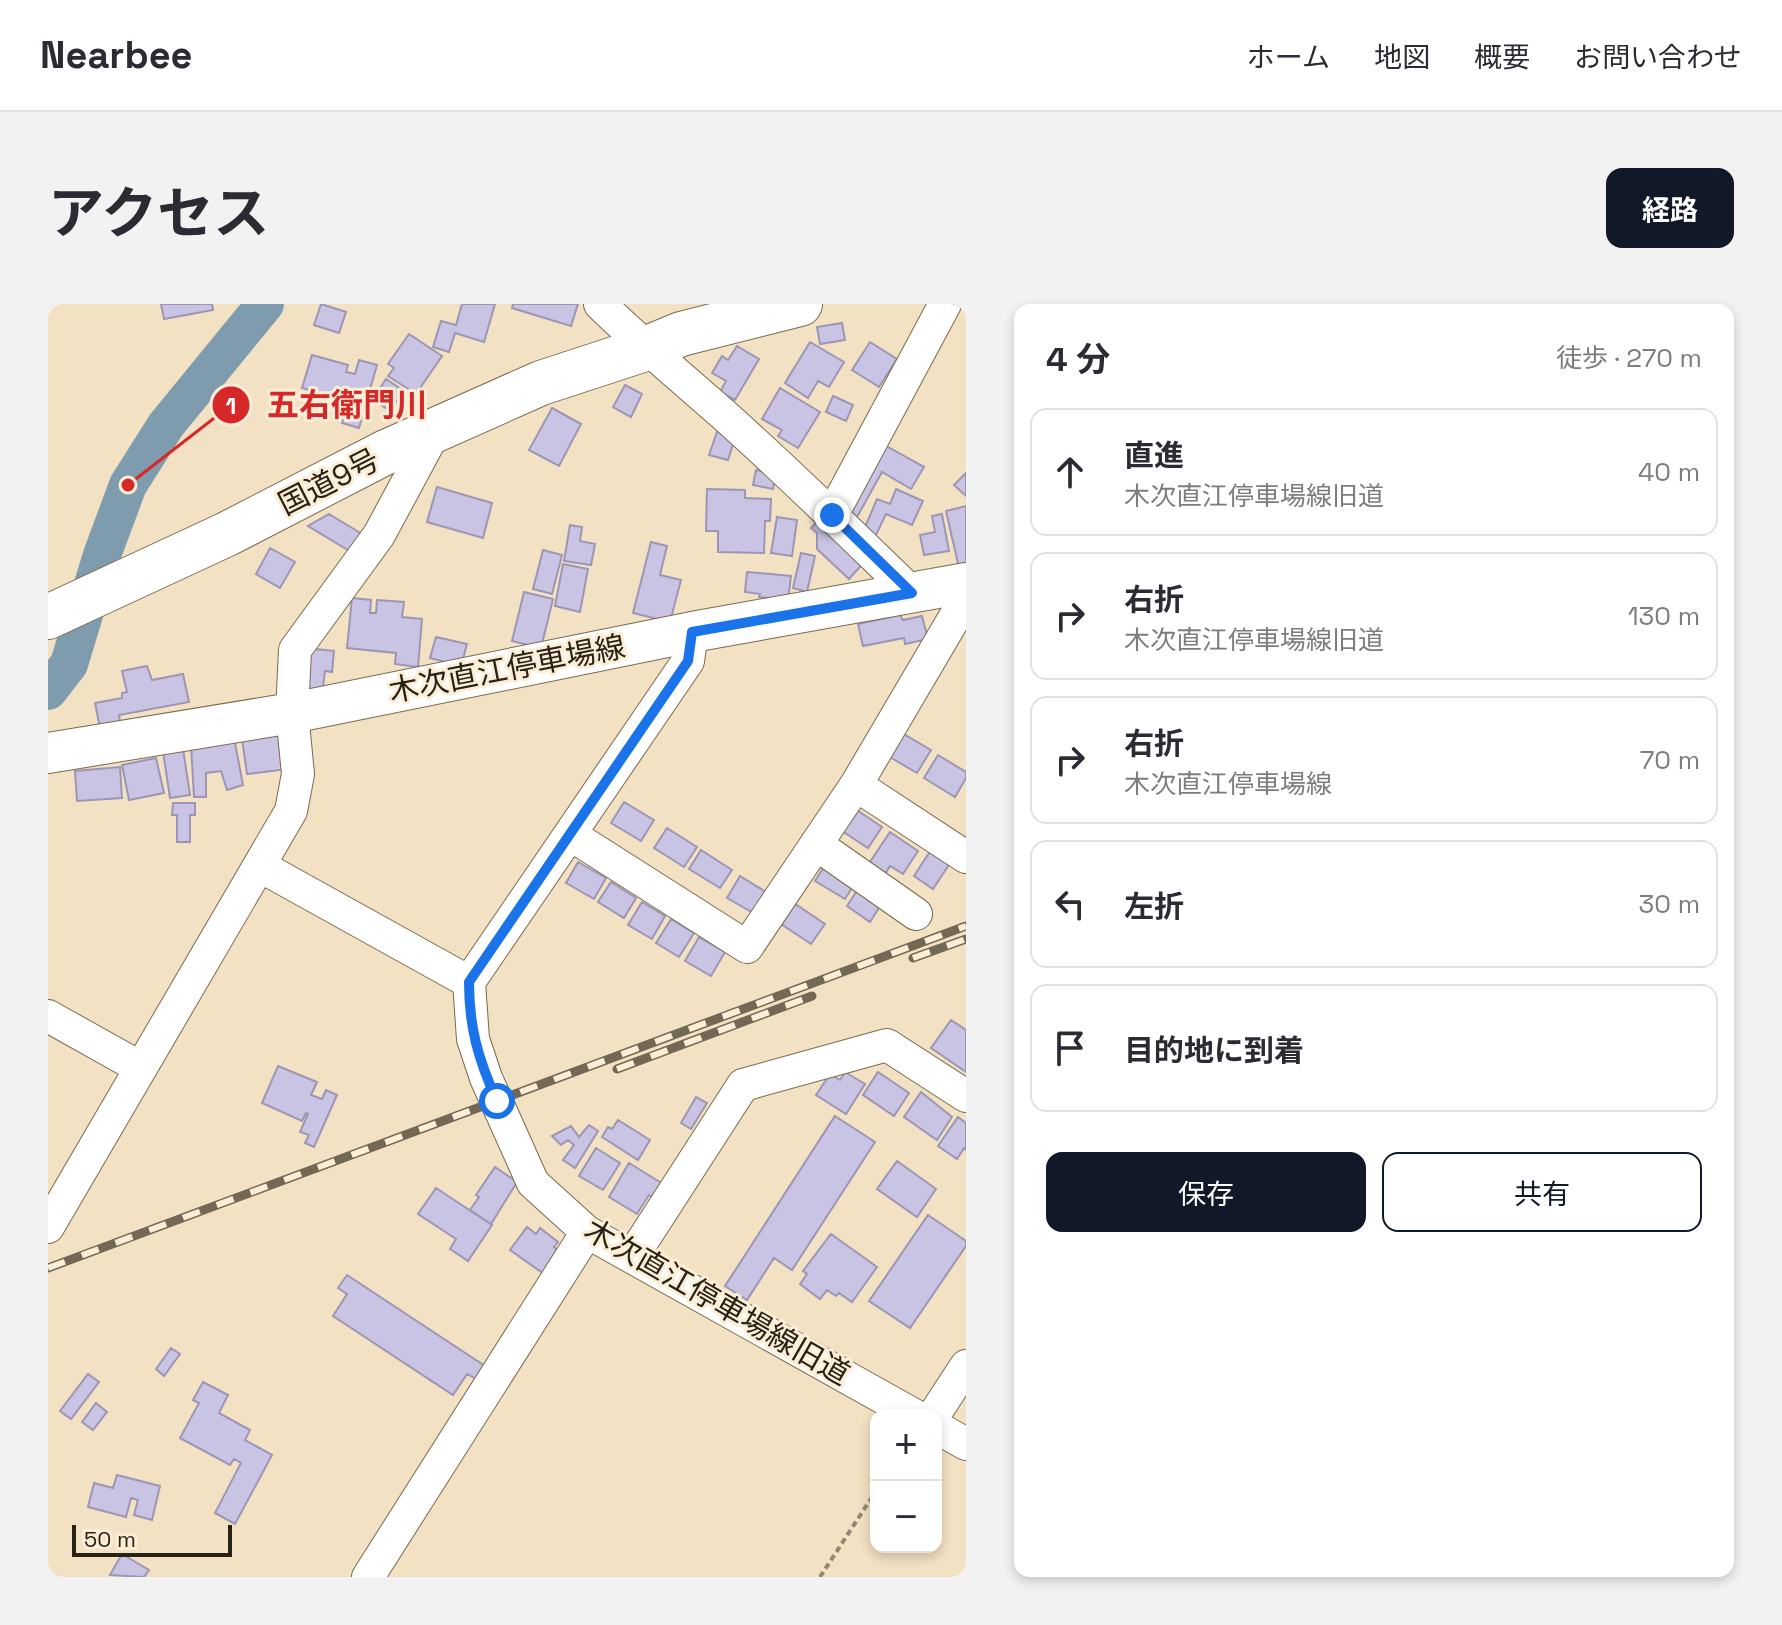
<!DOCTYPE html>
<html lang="ja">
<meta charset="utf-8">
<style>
:root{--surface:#fff;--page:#f2f2f3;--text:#2b2b33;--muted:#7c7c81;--line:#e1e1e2;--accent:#111827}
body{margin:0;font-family:"Space Grotesk","Noto Sans JP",sans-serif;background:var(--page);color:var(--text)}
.controls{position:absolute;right:24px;bottom:24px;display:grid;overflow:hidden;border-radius:16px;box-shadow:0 4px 12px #0003}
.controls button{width:72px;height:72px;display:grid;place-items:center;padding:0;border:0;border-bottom:2px solid var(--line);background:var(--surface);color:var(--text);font:40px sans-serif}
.scale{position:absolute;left:24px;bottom:20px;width:160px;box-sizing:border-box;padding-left:8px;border:4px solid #282216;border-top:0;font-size:22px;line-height:28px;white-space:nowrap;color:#282216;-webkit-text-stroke:6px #fceed6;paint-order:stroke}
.stop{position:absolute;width:24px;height:24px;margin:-18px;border:6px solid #1a73e8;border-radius:50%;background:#fff}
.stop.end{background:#1a73e8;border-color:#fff;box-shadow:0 2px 8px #0008}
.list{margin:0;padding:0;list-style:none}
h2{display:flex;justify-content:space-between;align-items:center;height:104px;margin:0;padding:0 32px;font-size:34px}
h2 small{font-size:26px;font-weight:400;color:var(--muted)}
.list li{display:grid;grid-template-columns:52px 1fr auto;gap:24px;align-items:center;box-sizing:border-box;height:128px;margin:0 16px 16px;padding:0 16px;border:2px solid var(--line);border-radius:16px}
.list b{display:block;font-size:30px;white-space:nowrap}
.list p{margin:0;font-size:26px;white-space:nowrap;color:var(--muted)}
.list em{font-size:26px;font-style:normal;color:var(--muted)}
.actions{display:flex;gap:16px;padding:24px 32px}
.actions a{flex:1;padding:18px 0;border:2px solid var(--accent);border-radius:16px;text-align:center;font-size:28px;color:var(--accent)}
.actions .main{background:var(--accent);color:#fff}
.icon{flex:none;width:44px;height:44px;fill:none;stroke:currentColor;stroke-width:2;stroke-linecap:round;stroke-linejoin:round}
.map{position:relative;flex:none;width:918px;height:1273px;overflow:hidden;border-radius:16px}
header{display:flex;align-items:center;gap:48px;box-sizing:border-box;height:112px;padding:0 40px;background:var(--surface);border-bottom:2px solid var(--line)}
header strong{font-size:38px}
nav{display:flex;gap:44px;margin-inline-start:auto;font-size:28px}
.intro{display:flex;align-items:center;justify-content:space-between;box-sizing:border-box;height:192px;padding:0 48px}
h1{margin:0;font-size:56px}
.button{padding:20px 36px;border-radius:16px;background:var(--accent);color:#fff;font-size:28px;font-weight:700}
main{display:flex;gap:48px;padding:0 48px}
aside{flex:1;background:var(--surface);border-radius:16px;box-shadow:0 4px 12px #0003}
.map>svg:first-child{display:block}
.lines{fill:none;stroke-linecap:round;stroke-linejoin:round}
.river{stroke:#7f9caf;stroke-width:38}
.building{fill:#cac4e4;stroke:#9c96b4;stroke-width:2}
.minor-casing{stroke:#796a4f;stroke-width:34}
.major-casing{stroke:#796a4f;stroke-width:42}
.highway-casing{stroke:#796a4f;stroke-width:46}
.path{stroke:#928771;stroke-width:4;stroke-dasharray:6 4;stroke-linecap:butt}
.minor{stroke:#fff;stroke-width:32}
.major{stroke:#fff;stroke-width:40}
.highway{stroke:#fff;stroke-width:44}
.rail-casing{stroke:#726855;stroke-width:9}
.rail{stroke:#fceed6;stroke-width:6;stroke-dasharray:18;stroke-linecap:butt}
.route{stroke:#1a73e8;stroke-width:10}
.labels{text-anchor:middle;stroke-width:6;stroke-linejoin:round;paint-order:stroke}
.street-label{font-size:30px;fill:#282216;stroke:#fceed6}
.leader{fill:none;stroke:#d62828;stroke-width:3}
.callout-dot{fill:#d62828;stroke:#fceed6;stroke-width:3}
.mark-label{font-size:24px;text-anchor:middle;font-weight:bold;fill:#fff}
.callout-label{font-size:32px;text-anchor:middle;font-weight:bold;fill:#d62828;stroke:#fceed6;stroke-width:6;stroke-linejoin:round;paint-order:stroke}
</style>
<header>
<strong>Nearbee</strong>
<nav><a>ホーム</a><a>地図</a><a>概要</a><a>お問い合わせ</a></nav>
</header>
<div class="intro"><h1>アクセス</h1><a class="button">経路</a></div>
<main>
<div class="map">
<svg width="918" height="1273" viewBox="0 0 918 1273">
<rect width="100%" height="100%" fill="#f2e1c2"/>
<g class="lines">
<path class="river" d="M0,387L21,360L54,251L80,181L118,121L217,0"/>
</g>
<path class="building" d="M113,0H164L165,6L116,15Z
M273,0L298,8L291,29L266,21Z
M414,0H447L436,38L407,29L401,48L385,43L393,17L408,21Z
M465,0H530L523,22L464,4Z
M794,19L797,36L772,40L769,23Z
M361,30L394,52L368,90L340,72L346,64L340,60Z
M762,38L796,58L781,83L770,77L760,94L737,79Z
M822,38L849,55L831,83L804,66Z
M689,42L711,55L687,96L672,88L678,77L664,69L674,52L680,56Z
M264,51L300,61L298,68L307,70L311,56L329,61L311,124L294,119L301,97L254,84Z
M338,75L356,87L342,107L325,95Z
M577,81L594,90L583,113L565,103Z
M732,84L772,108L750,144L730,132L734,126L714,115Z
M785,92L805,101L798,117L778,108Z
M504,104L533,120L511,162L481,146Z
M670,125L688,131L680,156L661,151Z
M831,138L876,163L863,185L834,168L809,213L794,205Z
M708,166L728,170L725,185L705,181Z
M918,169V192L906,181Z
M389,183L444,199L435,234L379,218Z
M659,185L697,186V194L723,195L722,217H717L716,249L670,248V227H658Z
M848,185L875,197L864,221L838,210L827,233L815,228L829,195L842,200Z
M918,202V262L911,264L898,207Z
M281,210L314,230L303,248L260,222Z
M894,210L901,247L876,251L872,231L887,228L884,212Z
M729,213L749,216L744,252L723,249Z
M774,213L819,255L801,275L769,245V229L763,224Z
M522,221L534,223L532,237L547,240L543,261L516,257Z
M603,238L619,242L612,271L633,276L622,318L585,309Z
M222,244L247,258L232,284L208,270Z
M495,246L514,251L504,290L485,285Z
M753,249L767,252L759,288L745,284Z
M515,260L540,265L532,308L507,302Z
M699,268L743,272L740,296L711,293L712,290L697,288Z
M476,288L505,295L493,344L464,337Z
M304,294L323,296L322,309H328L329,296L356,298L354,313L374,315L370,363L347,360L348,349L299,344Z
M852,311L855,316L874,312L880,335L857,340L856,334L815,342L810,320Z
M388,333L419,340L413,362L382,354Z
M257,344L286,347L284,368L277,367L274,390L253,388Z
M99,362L104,376L135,370L141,398L71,411L73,425L53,429L47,399L74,394V389L79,388L74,367Z
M854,429L883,446L869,469L840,452Z
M235,430L240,465L199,470L194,435Z
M186,434L195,481L179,486L173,467L158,469V493H146L143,441Z
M134,438L142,491L122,494L114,441Z
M890,451L918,468V474L907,493L876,474Z
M108,454L116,489L81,496L74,461Z
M72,463L74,494L29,497L27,467Z
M576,498L606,516L593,537L563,519Z
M125,499H147V511H142V538H129V511H124Z
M806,504L834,523L820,544L791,525Z
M619,524L649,543L636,563L606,544Z
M842,528L870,547L855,570L842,562L834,575L818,564Z
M653,546L684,566L672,584L641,565Z
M883,546L902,559L885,585L866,572Z
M781,555L811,573L797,595L767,577Z
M530,558L558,574L546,595L518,579Z
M692,572L718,588L705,609L679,594Z
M563,578L588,594L576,614L550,598Z
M814,579L837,594L822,618L799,602Z
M594,598L617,612L604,635L580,621Z
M746,599L777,620L763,640L733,620Z
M623,615L646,629L631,653L608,639Z
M651,633L677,648L663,672L637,657Z
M903,716L918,726V768L883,744Z
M230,762L269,778L263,791L274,795L278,786L289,791L266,843L257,839L261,831L252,828L260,810L258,809L254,817L214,799Z
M797,768L817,780L798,810L768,791L782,770L792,776Z
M830,768L861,789L846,812L815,791Z
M873,788L904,813L889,836L856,813Z
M648,793L659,799L643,825L633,819Z
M787,812L827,838L744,966L726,954L699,996L677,982Z
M910,813L918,819V846L916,844L909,855L890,842Z
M570,816L602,836L590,856L554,833L560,823L564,825Z
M541,821L550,827L527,864L515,856L526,841L520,836L513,841L504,832L523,822L531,833Z
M548,844L572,859L555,886L531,872Z
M849,857L888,885L869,913L829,885Z
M581,859L615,880L606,894L601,891L589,910L561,893Z
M447,863L469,878L443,920L422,906L431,893L428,891Z
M388,884L444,921L420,957L402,945L408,935L370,910Z
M880,911L918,937V942L862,1024L821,997Z
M479,923L488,930L492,924L510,938L506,943L512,948L496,970L462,946Z
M783,930L829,963L804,998L791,989L788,992L779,986L772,995L752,980L759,970L755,967Z
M299,971L437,1062L428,1075L419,1070L405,1091L285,1012L299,990L290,984Z
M123,1044L132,1050L116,1072L108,1065Z
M40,1070L51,1078L23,1115L12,1107Z
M155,1078L180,1091L171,1109L202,1126L197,1136L224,1151L187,1220L167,1209L193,1159L186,1155L182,1161L132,1134L151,1099L145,1096Z
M48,1099L59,1108L45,1126L34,1118Z
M69,1171L112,1182L104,1216L86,1211L90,1196L83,1194L78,1213L40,1203L46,1179L65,1184Z
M74,1250L101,1266L96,1273L62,1271Z"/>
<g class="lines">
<g class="minor-casing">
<path id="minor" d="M552,0C592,39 634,74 676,111C740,168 802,229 864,289
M784,211L897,0
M644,328L640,357L421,678L425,735L438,774L485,879L539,928L866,1111
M808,481L918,553
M523,531L699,643L808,481L918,294
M768,540L868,610
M212,562L421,678
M0,712L93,764
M0,923L243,507L250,470L244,409L247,346L331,231L387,127
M584,953L695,781L839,741L918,792
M886,1111L918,1062
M888,1123L918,1140
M320,1273L539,928"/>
</g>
<g class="major-casing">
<path id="major" d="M0,449L244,409L644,328L918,279"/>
</g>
<g class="highway-casing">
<path id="highway" d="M0,313L179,230L338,148L493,79L597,45L633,30L752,0"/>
</g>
<path class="path" d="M772,1273L828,1187"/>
<use href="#minor" class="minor"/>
<use href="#major" class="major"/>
<use href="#highway" class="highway"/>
<g class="rail-casing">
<path id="rail" d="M865,654L918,635
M569,765L764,692
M0,964L918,622"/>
</g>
<use href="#rail" class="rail"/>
</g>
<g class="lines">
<path class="route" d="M449,797C430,755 421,723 421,678L640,357L644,328L864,289L784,211"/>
</g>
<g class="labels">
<g class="street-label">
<text transform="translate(281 178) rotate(-27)" y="10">国道9号</text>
<text transform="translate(459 365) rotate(-11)" y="10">木次直江停車場線</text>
<text transform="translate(669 998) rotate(30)" y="10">木次直江停車場線旧道</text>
</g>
</g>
<path class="leader" d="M80 181L183 101"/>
<g class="callout-dot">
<circle cx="80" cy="181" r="8"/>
<circle cx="183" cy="101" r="20"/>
</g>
<g class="mark-label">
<text x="183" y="110">1</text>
</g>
<g class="callout-label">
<text x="299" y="112">五右衛門川</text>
</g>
</svg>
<div class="controls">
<button>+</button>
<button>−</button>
</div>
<div class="scale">50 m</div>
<div class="stop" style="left:449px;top:797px"></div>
<div class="stop end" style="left:784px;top:211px"></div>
</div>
<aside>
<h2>4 分<small>徒歩 · 270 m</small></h2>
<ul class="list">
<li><svg class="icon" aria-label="ahead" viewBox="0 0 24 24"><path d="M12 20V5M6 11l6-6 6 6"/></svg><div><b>直進</b><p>木次直江停車場線旧道</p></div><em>40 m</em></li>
<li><svg class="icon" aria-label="right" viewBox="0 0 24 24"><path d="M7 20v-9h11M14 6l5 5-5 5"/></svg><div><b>右折</b><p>木次直江停車場線旧道</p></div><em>130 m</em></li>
<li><svg class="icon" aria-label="right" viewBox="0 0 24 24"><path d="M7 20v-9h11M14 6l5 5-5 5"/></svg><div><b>右折</b><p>木次直江停車場線</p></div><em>70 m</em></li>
<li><svg class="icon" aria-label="left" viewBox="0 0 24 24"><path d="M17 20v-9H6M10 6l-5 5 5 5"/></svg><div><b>左折</b></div><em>30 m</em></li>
<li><svg class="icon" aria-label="arrive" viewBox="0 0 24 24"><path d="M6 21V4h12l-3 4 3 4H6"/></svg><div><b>目的地に到着</b></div></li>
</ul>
<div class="actions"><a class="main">保存</a><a>共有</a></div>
</aside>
</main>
